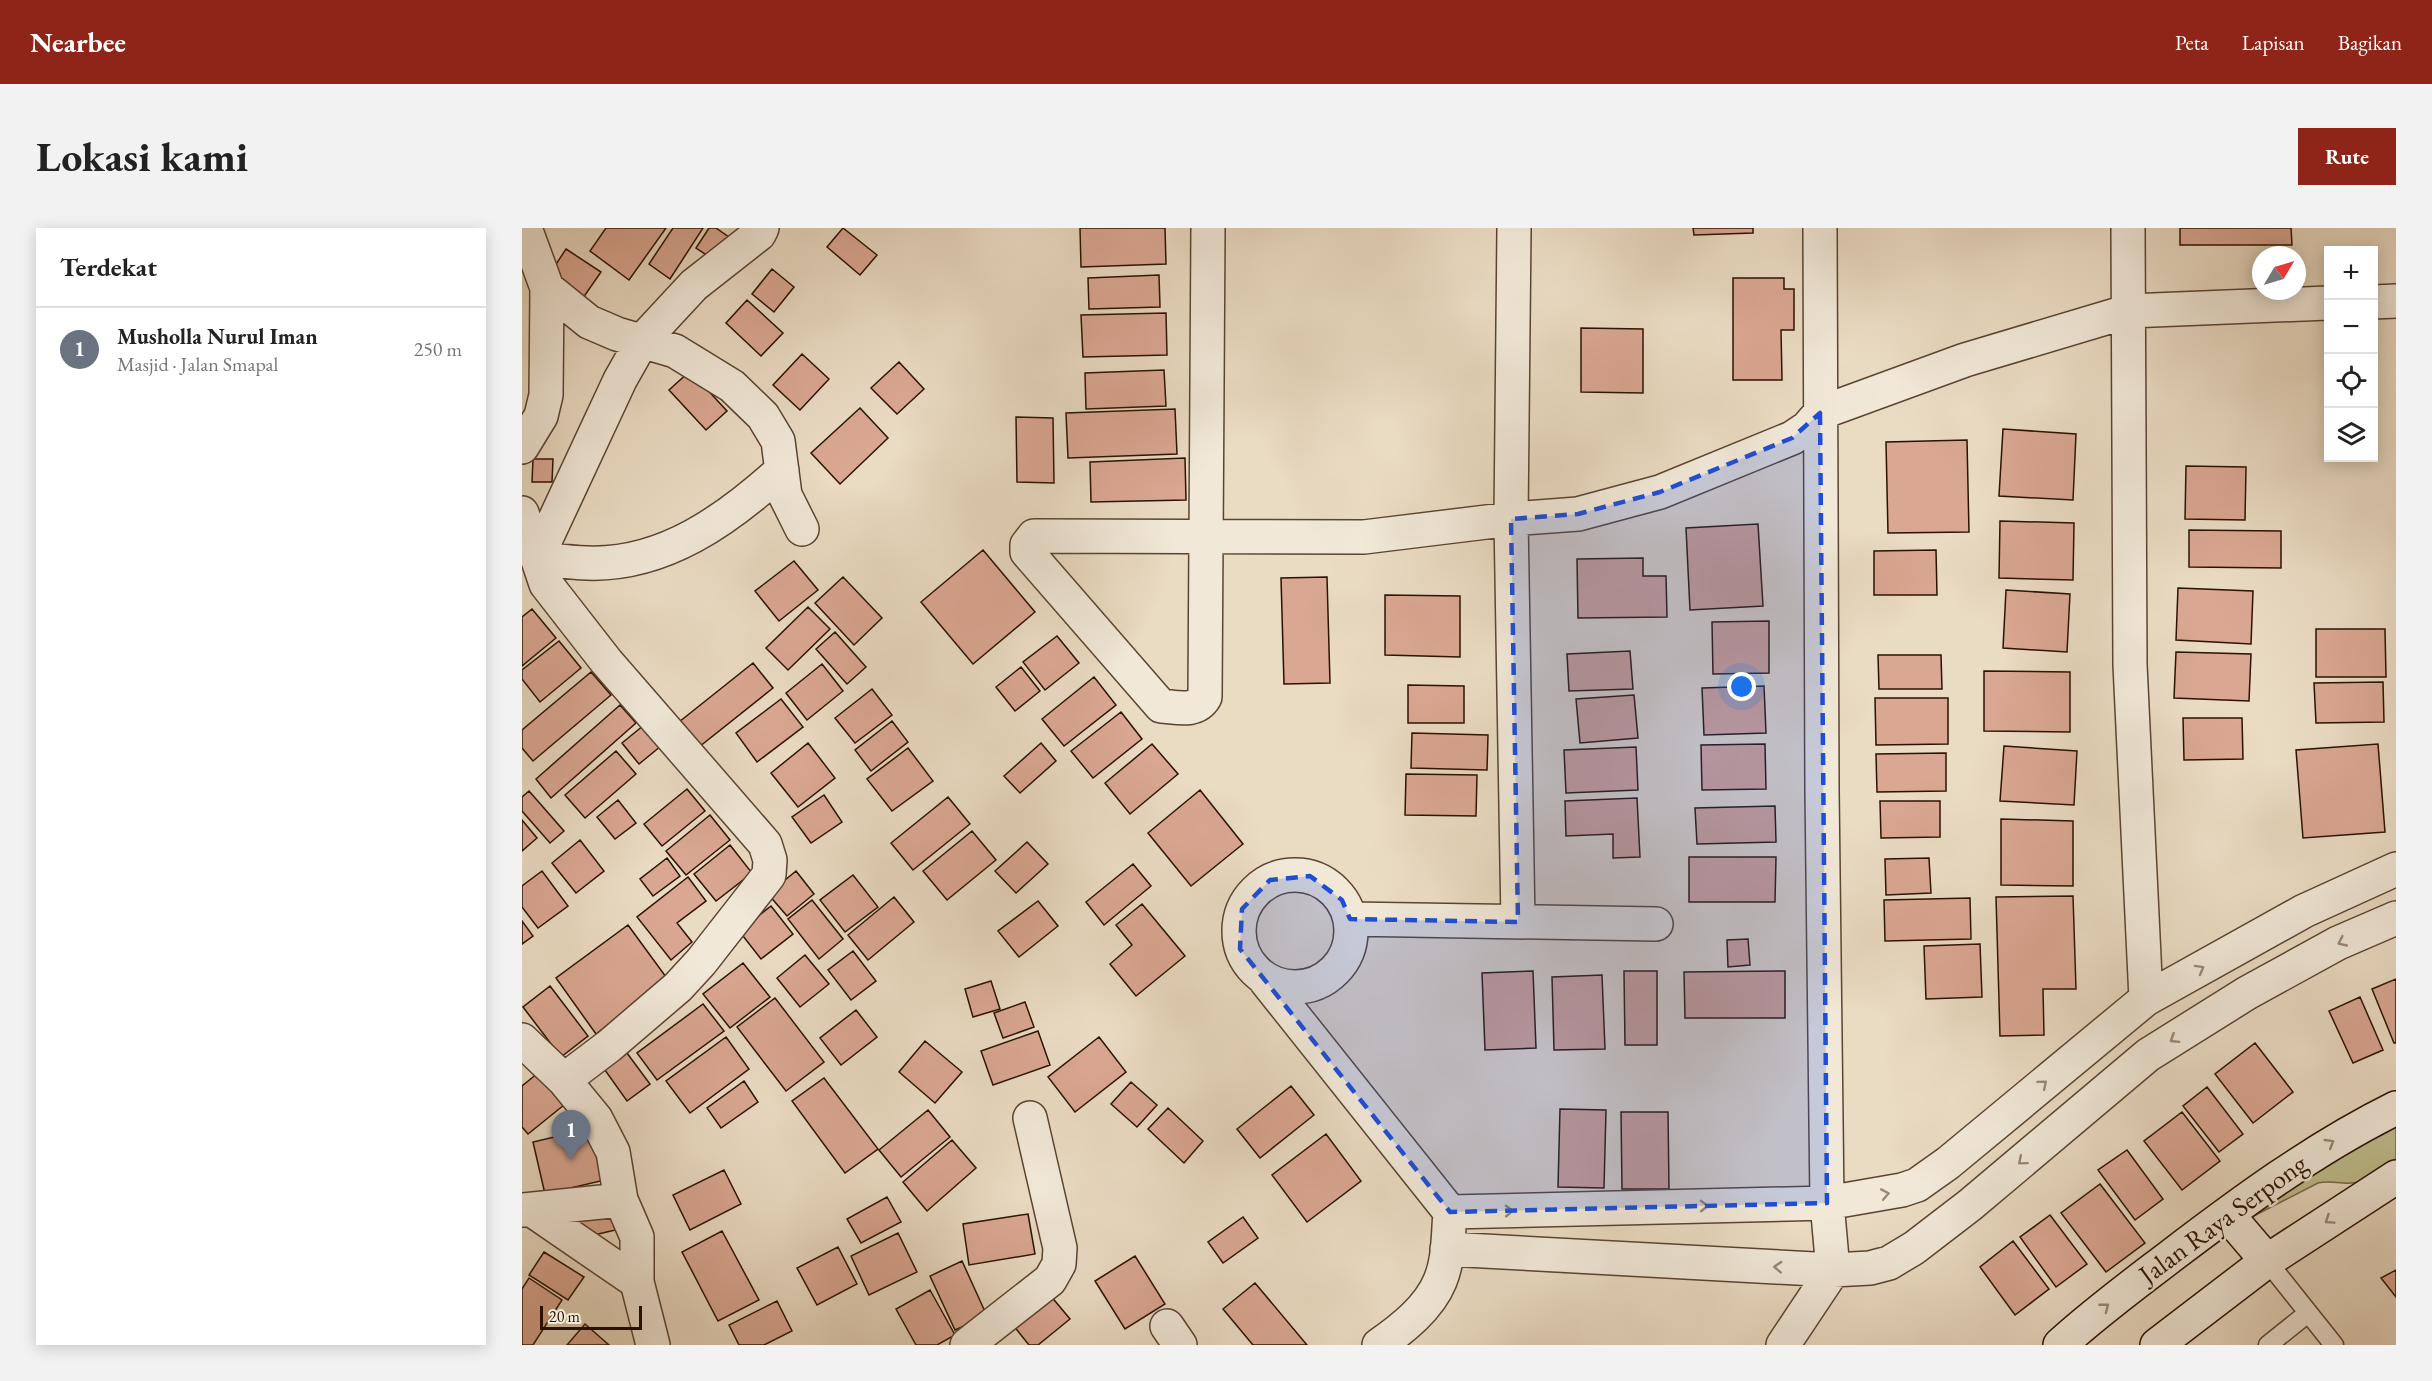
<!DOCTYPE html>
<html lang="id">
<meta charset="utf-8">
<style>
:root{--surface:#fff;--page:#f2f2f2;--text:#222;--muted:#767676;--line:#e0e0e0;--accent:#8f2418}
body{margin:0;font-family:"EB Garamond",serif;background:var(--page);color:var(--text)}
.controls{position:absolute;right:18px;top:18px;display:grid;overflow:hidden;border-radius:0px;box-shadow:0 3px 15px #0003}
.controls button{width:54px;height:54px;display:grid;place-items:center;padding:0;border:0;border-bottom:2px solid var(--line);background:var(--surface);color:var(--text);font:30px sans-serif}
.compass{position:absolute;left:1730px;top:18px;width:54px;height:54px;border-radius:50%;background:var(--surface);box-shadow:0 3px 15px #0003;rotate:52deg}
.scale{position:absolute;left:18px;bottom:15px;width:102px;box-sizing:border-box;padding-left:6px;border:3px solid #2b1200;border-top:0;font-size:16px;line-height:21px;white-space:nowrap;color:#2b1200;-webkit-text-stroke:4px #f1e8d8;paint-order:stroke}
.you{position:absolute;left:1220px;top:459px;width:21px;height:21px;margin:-15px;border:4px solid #fff;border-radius:50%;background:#1a73e8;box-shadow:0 0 0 9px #1a73e833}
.badge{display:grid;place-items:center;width:39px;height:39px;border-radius:50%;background:var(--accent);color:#fff;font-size:20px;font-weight:700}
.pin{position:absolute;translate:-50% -50px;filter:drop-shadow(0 2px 3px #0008)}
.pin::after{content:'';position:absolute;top:32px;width:21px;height:18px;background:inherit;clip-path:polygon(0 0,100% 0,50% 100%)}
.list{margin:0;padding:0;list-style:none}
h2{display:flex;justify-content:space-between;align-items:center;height:78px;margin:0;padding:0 24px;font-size:26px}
h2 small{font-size:20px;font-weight:400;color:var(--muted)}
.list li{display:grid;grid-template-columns:39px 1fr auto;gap:18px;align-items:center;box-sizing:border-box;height:84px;padding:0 24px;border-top:2px solid var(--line)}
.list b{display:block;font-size:22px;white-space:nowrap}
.list p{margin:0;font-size:20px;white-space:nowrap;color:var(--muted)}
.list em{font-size:20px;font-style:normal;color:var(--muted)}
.icon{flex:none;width:33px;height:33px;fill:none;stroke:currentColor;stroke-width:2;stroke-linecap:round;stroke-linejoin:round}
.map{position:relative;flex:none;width:1874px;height:1117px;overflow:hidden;border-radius:0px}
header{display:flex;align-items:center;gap:36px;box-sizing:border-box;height:84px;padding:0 30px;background:var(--accent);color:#fff}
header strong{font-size:28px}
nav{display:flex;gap:33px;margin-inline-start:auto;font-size:21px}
.intro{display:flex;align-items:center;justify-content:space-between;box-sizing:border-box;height:144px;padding:0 36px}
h1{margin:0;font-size:42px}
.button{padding:15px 27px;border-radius:0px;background:var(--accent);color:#fff;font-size:21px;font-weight:700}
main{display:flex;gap:36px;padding:0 36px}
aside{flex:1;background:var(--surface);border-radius:0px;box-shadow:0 3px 15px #0003}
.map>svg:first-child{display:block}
.green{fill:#bfbd8e;stroke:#756847;stroke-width:1.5}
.building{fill:#daa792;stroke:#2b1200;stroke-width:1.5}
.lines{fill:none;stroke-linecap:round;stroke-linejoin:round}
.service-casing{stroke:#5b4431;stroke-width:21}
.minor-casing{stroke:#5b4431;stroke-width:36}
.secondary-casing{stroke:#2b1200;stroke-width:36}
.service{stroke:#f1e8d8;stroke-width:18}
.minor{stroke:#f1e8d8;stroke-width:33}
.secondary{stroke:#f1e8d8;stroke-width:33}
.oneway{stroke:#988877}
.marked{fill:#1d4ed8;fill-opacity:0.2;stroke:#1d4ed8;stroke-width:4.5;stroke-dasharray:12 8;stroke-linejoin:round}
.labels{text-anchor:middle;stroke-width:5;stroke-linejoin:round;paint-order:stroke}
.street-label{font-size:27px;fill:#2b1200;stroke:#f1e8d8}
</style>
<header>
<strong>Nearbee</strong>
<nav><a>Peta</a><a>Lapisan</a><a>Bagikan</a></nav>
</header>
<div class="intro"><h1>Lokasi kami</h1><a class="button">Rute</a></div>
<main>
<aside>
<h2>Terdekat<small></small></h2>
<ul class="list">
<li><span class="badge" style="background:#6b7280">1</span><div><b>Musholla Nurul Iman</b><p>Masjid · Jalan Smapal</p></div><em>250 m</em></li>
</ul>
</aside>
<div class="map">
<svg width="1874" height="1117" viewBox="0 0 1874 1117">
<rect width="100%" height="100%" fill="#eadbc3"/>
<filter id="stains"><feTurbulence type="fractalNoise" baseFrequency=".00333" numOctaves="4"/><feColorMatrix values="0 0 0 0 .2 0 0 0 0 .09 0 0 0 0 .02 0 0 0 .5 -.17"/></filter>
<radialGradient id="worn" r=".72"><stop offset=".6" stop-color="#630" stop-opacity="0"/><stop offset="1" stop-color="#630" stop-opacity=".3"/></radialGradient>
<path class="green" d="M1874,899V939C1860,945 1845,955 1829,955C1817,956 1808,952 1796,955L1730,989L1725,987L1729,978Z"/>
<path class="building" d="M84,0H144L107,52L68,23Z
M151,0H181L148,51L127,36Z
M187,0H194L211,12L195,34L174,20Z
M321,0L355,27L338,47L305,19Z
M558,0H643L644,36L559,39Z
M1171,0H1231V5L1172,7Z
M1658,0H1769L1770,17H1658Z
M44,21L79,44L61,70L27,47Z
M250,41L272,59L252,84L230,66Z
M637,47L638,79L567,81L566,50Z
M1211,50H1262V61H1272V102H1259L1260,152H1211Z
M225,72L261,105L239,128L204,95Z
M644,85L645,127L561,129L559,87Z
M1059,100L1121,101V165L1059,164Z
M280,126L307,151L278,182L251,157Z
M377,134L402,161L375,186L349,160Z
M642,142L644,178L564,181L563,145Z
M168,143L205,183L184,202L147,162Z
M338,180L366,210L318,256L289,225Z
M653,181L655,226L546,230L544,185Z
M494,189L531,190L532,255L495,254Z
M1481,201L1554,206L1551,272L1477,268Z
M1445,212L1447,304L1366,305L1364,214Z
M663,230L664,272L569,274L568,234Z
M11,231H31L30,254H10Z
M1664,238L1724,239L1723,292L1663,291Z
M1478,293L1552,295L1551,352L1477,350Z
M1236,296L1241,378L1168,382L1164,300Z
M1667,302L1759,303V340L1667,339Z
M461,322L513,384L451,436L399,374Z
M1414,322L1415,367H1352V323Z
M1121,330V348H1144L1145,389L1056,390L1055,331Z
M272,333L296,362L257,393L233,363Z
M321,349L360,390L332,417L293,375Z
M805,349L808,455L762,456L759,350Z
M1656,360L1731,363L1729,416L1654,412Z
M1484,362L1548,366L1545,424L1481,420Z
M863,367L938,368V429L863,427Z
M286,379L308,401L266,442L244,420Z
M10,381L34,410L0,438V389Z
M1247,393V445L1191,446L1190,394Z
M1794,401H1863L1864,449H1794Z
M313,404L344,439L325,456L294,421Z
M535,408L557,435L523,462L501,434Z
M37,413L59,440L18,474L0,451V442Z
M1108,423L1111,461L1047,463L1045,426Z
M1654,424L1729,426L1727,473L1652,470Z
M1356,427H1419L1420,461H1357Z
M231,435L251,460L177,519L157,494Z
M300,436L321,463L285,492L264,465Z
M499,439L518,463L493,483L474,459Z
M1462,443L1548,444V504L1462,503Z
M69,444L89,467L11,533L0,520V502Z
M572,449L594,477L542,518L520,491Z
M1861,454L1862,494L1794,495L1792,455Z
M886,457L942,458V495H886Z
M1242,458L1244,505L1182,507L1180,460Z
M350,461L370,487L333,515L313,490Z
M1112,467L1116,510L1058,515L1054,471Z
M1353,470H1426V516L1354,517Z
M259,471L281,499L235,534L214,505Z
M98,477L114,495L29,570L14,551Z
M599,484L620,511L571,550L549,523Z
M1661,490H1720L1721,531L1662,532Z
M370,493L386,514L349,543L333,522Z
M122,497L139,518L117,536L100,515Z
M890,505L966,507L965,542L889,540Z
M286,515L313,550L276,579L249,545Z
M519,515L534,533L498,565L482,548Z
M630,516L656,546L608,586L583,555Z
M1243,516L1244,561L1180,562L1179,517Z
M1856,516L1863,604L1781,610L1774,522Z
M1482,518L1555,523L1552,577L1478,573Z
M1114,519L1116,562L1044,565L1042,522Z
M386,520L411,553L370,583L345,551Z
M94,523L114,546L63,590L43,567Z
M1424,525V563L1355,564L1354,526Z
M884,546L955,547L954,588L883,587Z
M165,561L183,583L140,618L122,596Z
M678,562L721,616L669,658L626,605Z
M7,563L42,603L28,615L0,583V569Z
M302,567L320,594L289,615L270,589Z
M426,569L448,596L391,642L369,615Z
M1115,570L1118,629L1091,630V606L1044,608L1043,573Z
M96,572L114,595L93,611L75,589Z
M1358,573H1418V609L1359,610Z
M1253,578L1254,614L1175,616L1173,580Z
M188,587L208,612L164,647L144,623Z
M1479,591L1551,593V658L1479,657Z
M0,592L15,610L0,623Z
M450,603L474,632L425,672L401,643Z
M58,612L82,643L54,665L30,635Z
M505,614L526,636L494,665L473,643Z
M208,617L230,645L194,673L172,646Z
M1167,629H1254L1253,674H1167Z
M145,630L158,648L131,668L118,651Z
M1407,630L1409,665L1364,667L1363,631Z
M611,636L629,658L582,697L564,674Z
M20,643L46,678L16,700L0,679V658Z
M274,643L292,666L265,688L246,666Z
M331,647L356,679L323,704L298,672Z
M166,649L184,673L155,695L170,714L149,732L115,689Z
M1551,668L1554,761H1521L1522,807L1478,808L1474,669Z
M372,669L392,694L346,732L326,707Z
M1448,670L1449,711L1363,713L1362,672Z
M290,672L321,711L297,731L266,691Z
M516,673L536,698L497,729L476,703Z
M620,676L663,728L614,768L588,736L610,717L594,697Z
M249,678L271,706L239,731L217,703Z
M0,693L11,708L0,716Z
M106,697L147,753L74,806L34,750Z
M1226,711L1228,737L1206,739L1205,712Z
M1458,716L1460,769L1404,771L1402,718Z
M331,723L354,753L329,772L306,742Z
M283,727L307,756L278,779L255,750Z
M221,735L248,769L208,800L181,766Z
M1011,743L1014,820L963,822L960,745Z
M1102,743H1135V817H1103Z
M1263,743V790H1163L1162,744Z
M1080,747L1083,821L1032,822L1030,749Z
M1874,751V815H1872L1850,761Z
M469,753L478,781L451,789L443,761Z
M28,758L66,808L39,829L1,779Z
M1838,769L1861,822L1831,835L1807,783Z
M253,770L302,834L264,863L215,799Z
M503,774L512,799L481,810L472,785Z
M181,776L202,803L135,852L115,825Z
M334,782L355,809L319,837L298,810Z
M516,803L528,837L471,857L459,823Z
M204,809L227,841L168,885L144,853Z
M577,809L604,844L553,884L526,849Z
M403,813L440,844L413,875L377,844Z
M1733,815L1771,864L1731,895L1693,846Z
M102,821L128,856L105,873L80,838Z
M21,841L47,873L6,906L0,899V858Z
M302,850L356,921L323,945L270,873Z
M222,853L236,874L199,900L185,880Z
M609,854L635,877L615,899L589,876Z
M769,858L792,887L738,930L715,901Z
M1685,859L1721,906L1697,924L1661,878Z
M646,880L681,913L662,935L626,901Z
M1038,881L1084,882L1082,960L1036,959Z
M406,882L428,909L379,949L357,922Z
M1099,884H1146L1147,961H1100Z
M1660,884L1698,933L1660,962L1622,913Z
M75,899L87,951L23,966L11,914Z
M804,906L839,953L785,994L750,947Z
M430,912L454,940L405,983L381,954Z
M1605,922L1641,971L1613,992L1576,942Z
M202,942L219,976L168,1002L151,967Z
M1578,956L1623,1015L1584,1044L1539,985Z
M365,969L379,994L339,1015L325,991Z
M98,983L102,1000L55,1011L51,993Z
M506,986L513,1026L447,1037L441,996Z
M1528,987L1565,1036L1534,1059L1498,1009Z
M721,989L736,1010L701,1035L686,1014Z
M200,1003L237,1072L196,1093L160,1024Z
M376,1005L395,1044L347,1067L329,1028Z
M1491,1013L1527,1061L1493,1087L1458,1039Z
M316,1019L335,1056L295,1077L275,1040Z
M22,1024L62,1049L46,1072L7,1047Z
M613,1028L643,1076L603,1101L573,1053Z
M440,1033L465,1088L433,1102L408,1048Z
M1874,1042V1069L1859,1050Z
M7,1050L40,1072L11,1117H0V1061Z
M733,1055L785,1117H731L701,1081Z
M408,1062L433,1107L415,1117H394L374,1081Z
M528,1067L548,1091L516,1117H507L491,1097Z
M255,1073L270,1103L242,1117H217L207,1097Z
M63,1096L87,1117H45Z"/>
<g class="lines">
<g class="service-casing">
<path id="service" d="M1745,1033L1812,1117
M1746,1117L1786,1085"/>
</g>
<g class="minor-casing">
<path id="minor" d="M3,0L25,60L67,94L95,106L153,123L210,158L241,188L256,213L263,267L280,301
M240,0L237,6L172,57L120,113L98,152L15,330C32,332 49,335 65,335C142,338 206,291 260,242
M686,0L683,469C674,485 655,479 639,478L505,324V317L512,308L842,309L989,291L1056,286L1138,264L1270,210L1285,200L1298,185L1443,132L1607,83L1806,75
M992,0L989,291L996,694
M1606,0L1608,437L1624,771
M1852,74L1874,73
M0,219L19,188L24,167L25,60
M0,285L24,356L84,433L243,616L248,632L247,647L179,734L156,759L87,818L42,852
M717 703a56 56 0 1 1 112 0a56 56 0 1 1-112 0Z
M828,691L1134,696
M744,753L928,984C926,1007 927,1032 918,1053C907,1080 880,1101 857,1117
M0,812L42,852L74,891L91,924L99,972L115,1009V1054L131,1117
M0,982L99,972
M10,982L115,1054
M928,984L1305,975L1380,962L1395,957L1426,935L1624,771L1782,683L1874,641
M925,1021L1311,1042L1348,1040L1367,1035L1392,1020L1448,977L1626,827L1725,765L1816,715L1874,690
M645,1098L658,1117
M445,1117L528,1052L537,1036L538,1020L508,890
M1261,1117L1311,1042L1305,975L1300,562L1298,0"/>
</g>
<g class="secondary-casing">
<path id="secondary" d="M1705,986L1745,1033
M1538,1117C1573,1085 1611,1057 1649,1028C1720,974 1793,920 1874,880
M1635,1117L1745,1033L1874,949"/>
</g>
<use href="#service" class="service"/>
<use href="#minor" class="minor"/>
<use href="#secondary" class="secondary"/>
</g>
<defs><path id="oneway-chevron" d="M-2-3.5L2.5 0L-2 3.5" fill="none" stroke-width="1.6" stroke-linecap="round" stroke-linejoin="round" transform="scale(1.5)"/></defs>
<g class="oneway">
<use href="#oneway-chevron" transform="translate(1820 714) rotate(155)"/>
<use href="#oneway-chevron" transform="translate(1678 741) rotate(-29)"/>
<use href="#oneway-chevron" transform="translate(1652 811) rotate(148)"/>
<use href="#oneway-chevron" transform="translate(1521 856) rotate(-40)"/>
<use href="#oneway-chevron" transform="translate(1808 915) rotate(-31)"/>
<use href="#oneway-chevron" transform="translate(1500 933) rotate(140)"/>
<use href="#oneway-chevron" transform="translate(1363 966) rotate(-11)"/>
<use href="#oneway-chevron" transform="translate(1182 978) rotate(-1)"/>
<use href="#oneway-chevron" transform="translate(987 983) rotate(-1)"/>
<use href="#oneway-chevron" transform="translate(1807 992) rotate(146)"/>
<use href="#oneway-chevron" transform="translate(1256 1039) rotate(-177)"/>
<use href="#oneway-chevron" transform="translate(1583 1079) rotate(-38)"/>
</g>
<path class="marked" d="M1298,185L1305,975L928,984L718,721L720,681L748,652L788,648L820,672L828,691L996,694L989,291L1056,286L1138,264L1270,210Z"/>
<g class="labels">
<g class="street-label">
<text transform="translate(1701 991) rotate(-36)" y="9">Jalan Raya Serpong</text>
</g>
</g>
<rect width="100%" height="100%" filter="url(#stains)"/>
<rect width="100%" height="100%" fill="url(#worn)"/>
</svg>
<div class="controls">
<button>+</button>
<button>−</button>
<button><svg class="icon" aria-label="locate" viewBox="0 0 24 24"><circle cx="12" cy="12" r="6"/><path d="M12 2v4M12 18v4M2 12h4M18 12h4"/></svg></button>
<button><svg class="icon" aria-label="layers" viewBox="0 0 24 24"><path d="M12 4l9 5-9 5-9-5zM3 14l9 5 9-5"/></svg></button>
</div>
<svg class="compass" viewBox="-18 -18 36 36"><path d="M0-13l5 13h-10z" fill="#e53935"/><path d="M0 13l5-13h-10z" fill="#767676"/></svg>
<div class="scale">20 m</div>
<div class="you"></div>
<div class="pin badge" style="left:49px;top:932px;background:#6b7280">1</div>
</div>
</main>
